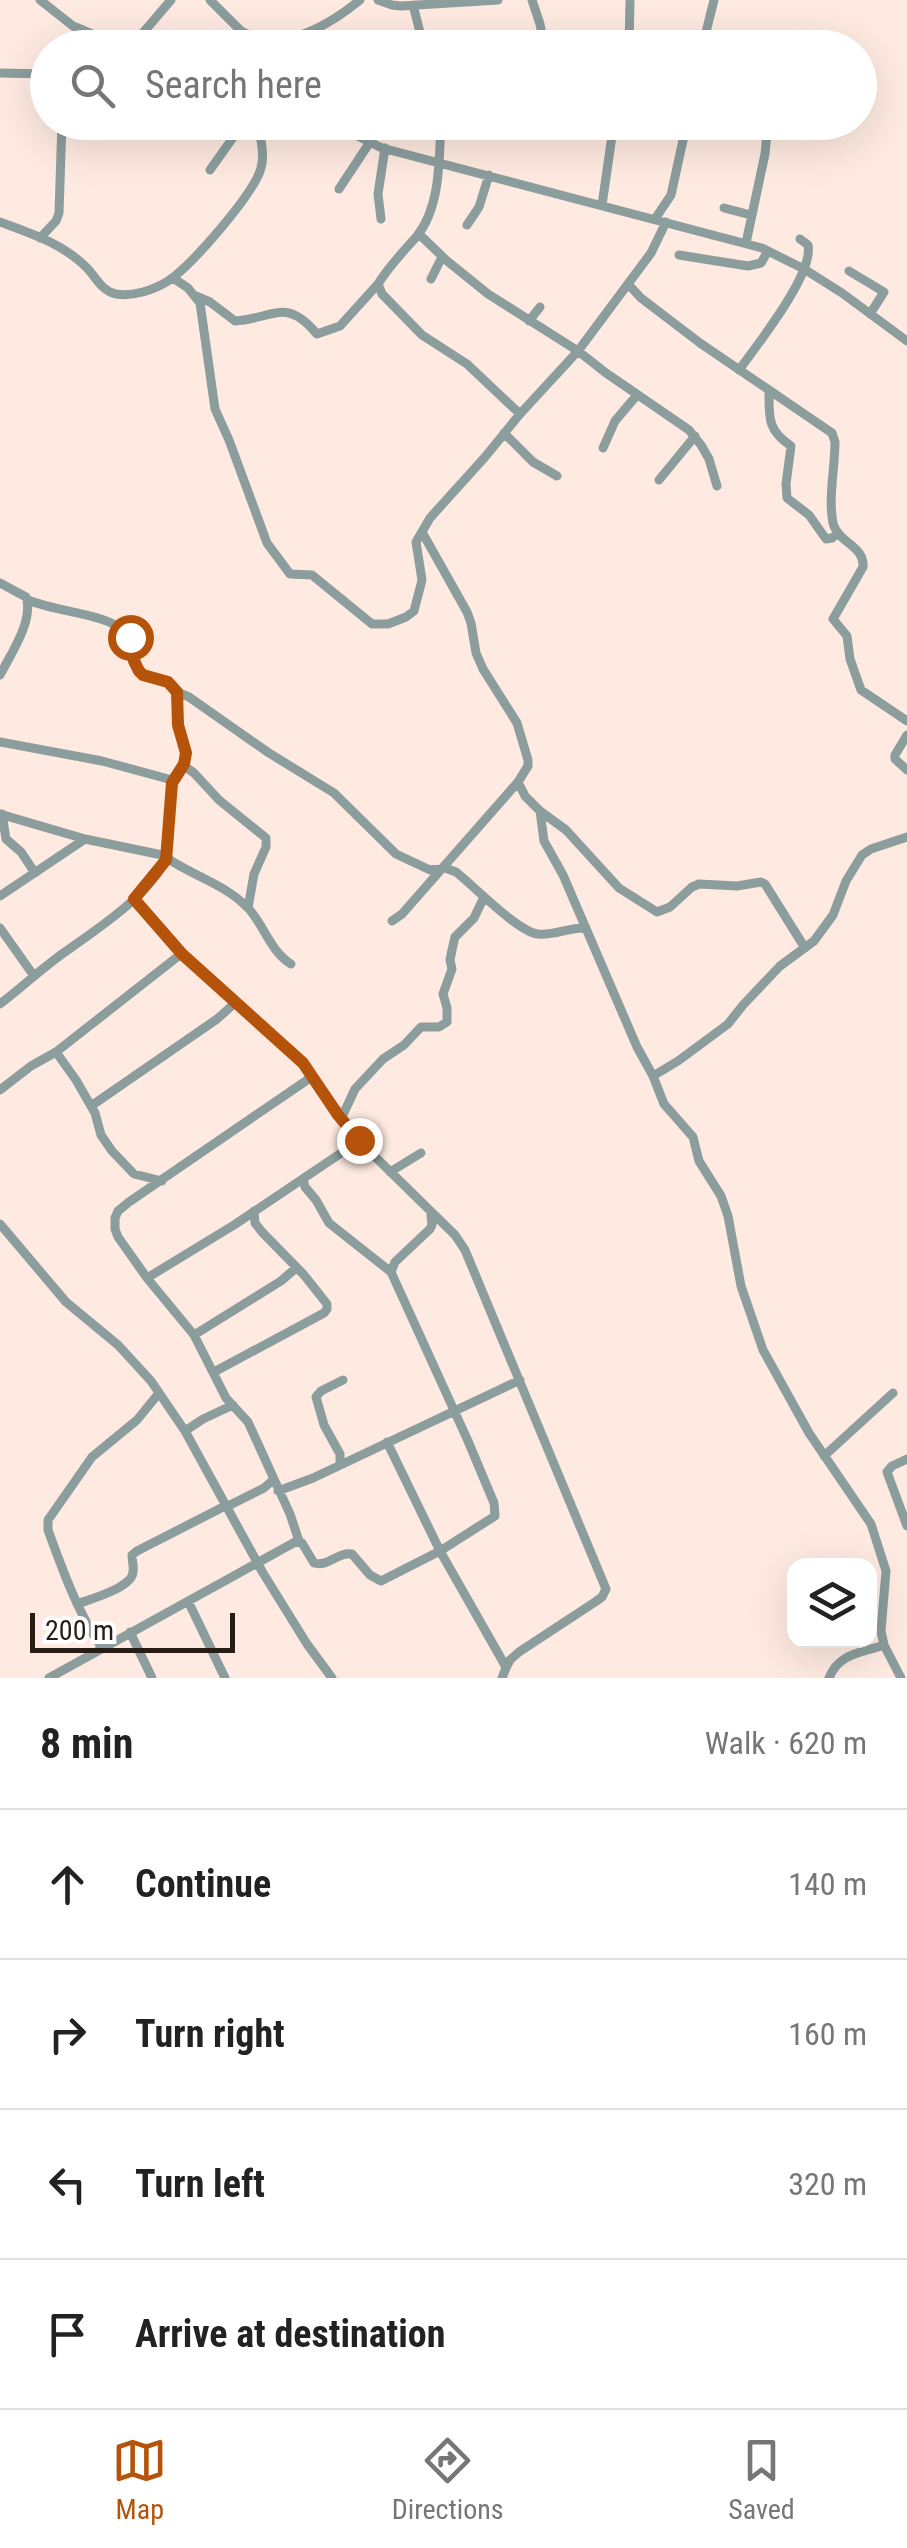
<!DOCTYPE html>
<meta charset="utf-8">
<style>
:root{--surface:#fff;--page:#f2f2f2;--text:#222;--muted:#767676;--line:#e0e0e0;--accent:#b45309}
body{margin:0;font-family:"Roboto Condensed",sans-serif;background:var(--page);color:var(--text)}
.controls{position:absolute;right:30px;bottom:30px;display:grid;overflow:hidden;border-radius:20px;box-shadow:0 10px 40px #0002}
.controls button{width:90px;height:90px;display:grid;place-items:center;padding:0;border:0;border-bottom:2px solid var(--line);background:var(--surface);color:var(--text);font:50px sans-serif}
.scale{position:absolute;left:30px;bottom:25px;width:205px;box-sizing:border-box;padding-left:10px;border:5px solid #281c17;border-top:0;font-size:28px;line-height:35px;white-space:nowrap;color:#281c17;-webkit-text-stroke:8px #fff;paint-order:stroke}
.stop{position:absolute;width:30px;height:30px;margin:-22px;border:8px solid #b45309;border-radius:50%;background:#fff}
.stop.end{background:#b45309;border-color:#fff;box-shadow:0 2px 10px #0008}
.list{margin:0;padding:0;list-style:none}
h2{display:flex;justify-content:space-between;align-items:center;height:130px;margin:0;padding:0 40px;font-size:42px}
h2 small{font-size:32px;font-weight:400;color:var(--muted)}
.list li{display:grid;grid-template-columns:65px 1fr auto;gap:30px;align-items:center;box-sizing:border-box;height:150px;padding:0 40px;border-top:2px solid var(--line)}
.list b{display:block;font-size:38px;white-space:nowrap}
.list em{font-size:32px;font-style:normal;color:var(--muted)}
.icon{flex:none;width:55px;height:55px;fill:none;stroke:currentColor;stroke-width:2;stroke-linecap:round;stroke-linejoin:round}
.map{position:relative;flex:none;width:907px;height:1678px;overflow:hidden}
.search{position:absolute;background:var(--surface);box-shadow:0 10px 40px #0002;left:30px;right:30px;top:30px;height:110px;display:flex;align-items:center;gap:25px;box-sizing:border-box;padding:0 35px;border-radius:55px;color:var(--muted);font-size:38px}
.sheet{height:730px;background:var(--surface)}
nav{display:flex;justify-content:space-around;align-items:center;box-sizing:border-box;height:140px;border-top:2px solid var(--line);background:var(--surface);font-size:28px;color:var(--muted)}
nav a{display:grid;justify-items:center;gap:5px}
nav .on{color:var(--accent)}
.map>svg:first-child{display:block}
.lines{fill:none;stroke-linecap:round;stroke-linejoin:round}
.minor{stroke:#8c9d9d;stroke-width:9}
.route{stroke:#b45309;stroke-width:12}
</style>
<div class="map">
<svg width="907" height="1678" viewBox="0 0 907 1678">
<rect width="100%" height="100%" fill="#feeae0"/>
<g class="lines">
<path class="minor" d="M40,0L73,26L126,48
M210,0L241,31L248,48
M378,0L392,5L401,6L498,0
M532,0L540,24L544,45
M413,5L424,48
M241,31C281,54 328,26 360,0
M544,43L629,47
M130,48L171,0
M629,48L630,0
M702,48L714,0
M0,73L48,74
M329,122L382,148L762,248L804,269L842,293L907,341
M441,122C439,158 441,206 417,236C403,252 389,266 378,284L382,294L422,335L467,364L520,414
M563,122L613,128
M210,170L244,122
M339,189L370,142
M602,205L614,122
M724,208L751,215
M381,219L378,194L385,148
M655,219L671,195L687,122
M0,222C32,234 64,244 88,269C97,279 102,291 116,294C132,297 154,290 168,281C191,266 254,194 261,168C265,153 260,138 258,122
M467,225L479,207L489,175
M419,234L446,260L488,294L578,351L606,373L689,430L701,445L709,459L717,486
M40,238L56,221L59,213L62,122
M746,243L765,154L768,122
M679,255L748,266L761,263L768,251
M849,271L884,292L870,314
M173,278L188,288L200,303L215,409L229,440L267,543L290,574L312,575L372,624H388L406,617L414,611L422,580L416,542L430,518L485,457L520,414L578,351L651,253L666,222
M431,279L442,257
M628,284L641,298L700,343L832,433L835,442C835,468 828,498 833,523C838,543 865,546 863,567L833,619L847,636L850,659L861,690L907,721
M196,296L210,302L235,321C275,318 286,297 317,334L340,326L378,284
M529,321L540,307
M739,370C757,345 814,274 808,245L800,239
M769,390C769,417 767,430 791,446L786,484L787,498L809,515L826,539L832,538L838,533
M504,433L533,462L557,476
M603,448L615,421L637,395
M659,480L695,436
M422,532L467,612L471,623L476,653L483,669L517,723L528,760V766L518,782L525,796L540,811L566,830L619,888L657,912L670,907L692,887L699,884L737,886L761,882L765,884L805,948
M0,583L26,597C34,620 11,654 0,675
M177,692L189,697L269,753L334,793L396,854L430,870L445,868L456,872C474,886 518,932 538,934C554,936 569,927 586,928
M907,735L895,755V759L907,770
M0,742L102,761L172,780
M183,765L194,773L219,800L266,838V847L254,874L248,908
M540,811L544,841L563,875L637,1047L653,1076L664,1104L693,1137L699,1161L721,1196L728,1216L741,1286L763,1350L809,1433L871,1524L886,1571L881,1631L884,1645L901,1678
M0,814L85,839L167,856
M2,814L6,839L21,852L35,873
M167,858C193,876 225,884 248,908C264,925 270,951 291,964
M0,896L85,839
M134,899L181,954L303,1063L359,1141L455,1235L465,1250L606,1589L602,1597L595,1602L519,1652L510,1660L506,1668
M392,921L402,914L518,782
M0,928L34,976
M0,1004C21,988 40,970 62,954C96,930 147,897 166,860L172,783L186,758L178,725L177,692L168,682L143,675L139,671L127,632C101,612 60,613 28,600
M56,1052L76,1080L95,1113L101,1135L112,1151L134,1174L162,1181
M653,1076L678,1061L728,1024L743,1005L780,966L814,941L833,915L846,881L862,855L871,849L907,837
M0,1090L31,1066L56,1052L181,954
M91,1106L217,1019L235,1003
M341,1119L355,1089L383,1059L404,1045L421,1027H439L447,1022V1008L443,994L452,969L450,960L452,950L455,937L474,918L484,897
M390,1172L421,1153
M303,1179L305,1187L316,1200L329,1223L391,1272
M0,1224L66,1302L118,1345L151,1381L185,1431L263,1573L307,1644L332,1678
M147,1278L234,1225L359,1141
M194,1335L281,1281L296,1268
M214,1372L324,1313L327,1309V1304L304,1275L262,1232L255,1223L254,1211
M185,1431L203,1419L233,1405
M387,1442L440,1551L502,1660L506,1668L502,1678
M824,1456L893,1393
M907,1459L892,1466L887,1472L907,1526
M340,1464V1454L324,1425L316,1397L321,1391L343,1380
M278,1491L313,1478L520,1380
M228,1506L264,1488L273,1480
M299,1541L290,1514L248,1422L226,1398L194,1335L147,1278L118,1237L115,1229V1218L118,1211L129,1202L313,1076
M188,1601L225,1678
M77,1604C91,1599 132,1588 133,1572C134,1566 132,1561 132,1555L137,1551L227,1505
M130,1632L152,1678
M102,1648C77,1611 63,1571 48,1530V1520L92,1457L137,1420L159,1393
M49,1678L297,1541L302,1543L314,1563C329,1567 337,1552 352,1554L370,1575L381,1581L440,1551L495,1516L494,1503L468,1441L391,1272L395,1262L430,1229L432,1225L431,1215
M829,1678C839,1653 861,1653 884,1645"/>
</g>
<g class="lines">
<path class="route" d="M130,637L134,661L139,671L143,675L168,682L177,692L178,725L186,753L184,764L172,783L166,860L134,899L182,954L303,1063L338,1115L359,1140"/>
</g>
</svg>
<div class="controls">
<button><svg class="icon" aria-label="layers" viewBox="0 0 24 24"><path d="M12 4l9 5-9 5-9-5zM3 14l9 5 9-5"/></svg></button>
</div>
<div class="scale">200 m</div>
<div class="stop" style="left:130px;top:637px"></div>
<div class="stop end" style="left:359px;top:1140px"></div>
<div class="search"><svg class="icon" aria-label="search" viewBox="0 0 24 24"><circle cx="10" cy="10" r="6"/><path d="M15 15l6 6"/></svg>Search here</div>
</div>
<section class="sheet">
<h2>8 min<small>Walk · 620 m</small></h2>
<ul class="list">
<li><svg class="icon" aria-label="ahead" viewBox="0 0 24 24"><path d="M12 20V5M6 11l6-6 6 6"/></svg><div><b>Continue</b></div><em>140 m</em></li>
<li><svg class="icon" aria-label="right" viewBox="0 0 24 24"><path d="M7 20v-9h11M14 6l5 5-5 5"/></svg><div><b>Turn right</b></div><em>160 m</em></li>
<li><svg class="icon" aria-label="left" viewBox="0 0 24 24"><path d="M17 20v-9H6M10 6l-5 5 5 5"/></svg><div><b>Turn left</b></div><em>320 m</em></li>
<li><svg class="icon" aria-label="arrive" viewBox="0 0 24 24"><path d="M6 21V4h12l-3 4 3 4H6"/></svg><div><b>Arrive at destination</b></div></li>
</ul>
</section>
<nav>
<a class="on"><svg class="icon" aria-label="map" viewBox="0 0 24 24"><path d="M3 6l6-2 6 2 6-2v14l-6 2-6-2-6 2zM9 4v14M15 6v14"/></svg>Map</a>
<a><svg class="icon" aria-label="directions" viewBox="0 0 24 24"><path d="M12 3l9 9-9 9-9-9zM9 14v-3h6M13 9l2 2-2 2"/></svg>Directions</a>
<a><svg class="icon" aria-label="saved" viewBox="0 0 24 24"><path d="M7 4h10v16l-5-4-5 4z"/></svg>Saved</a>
</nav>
